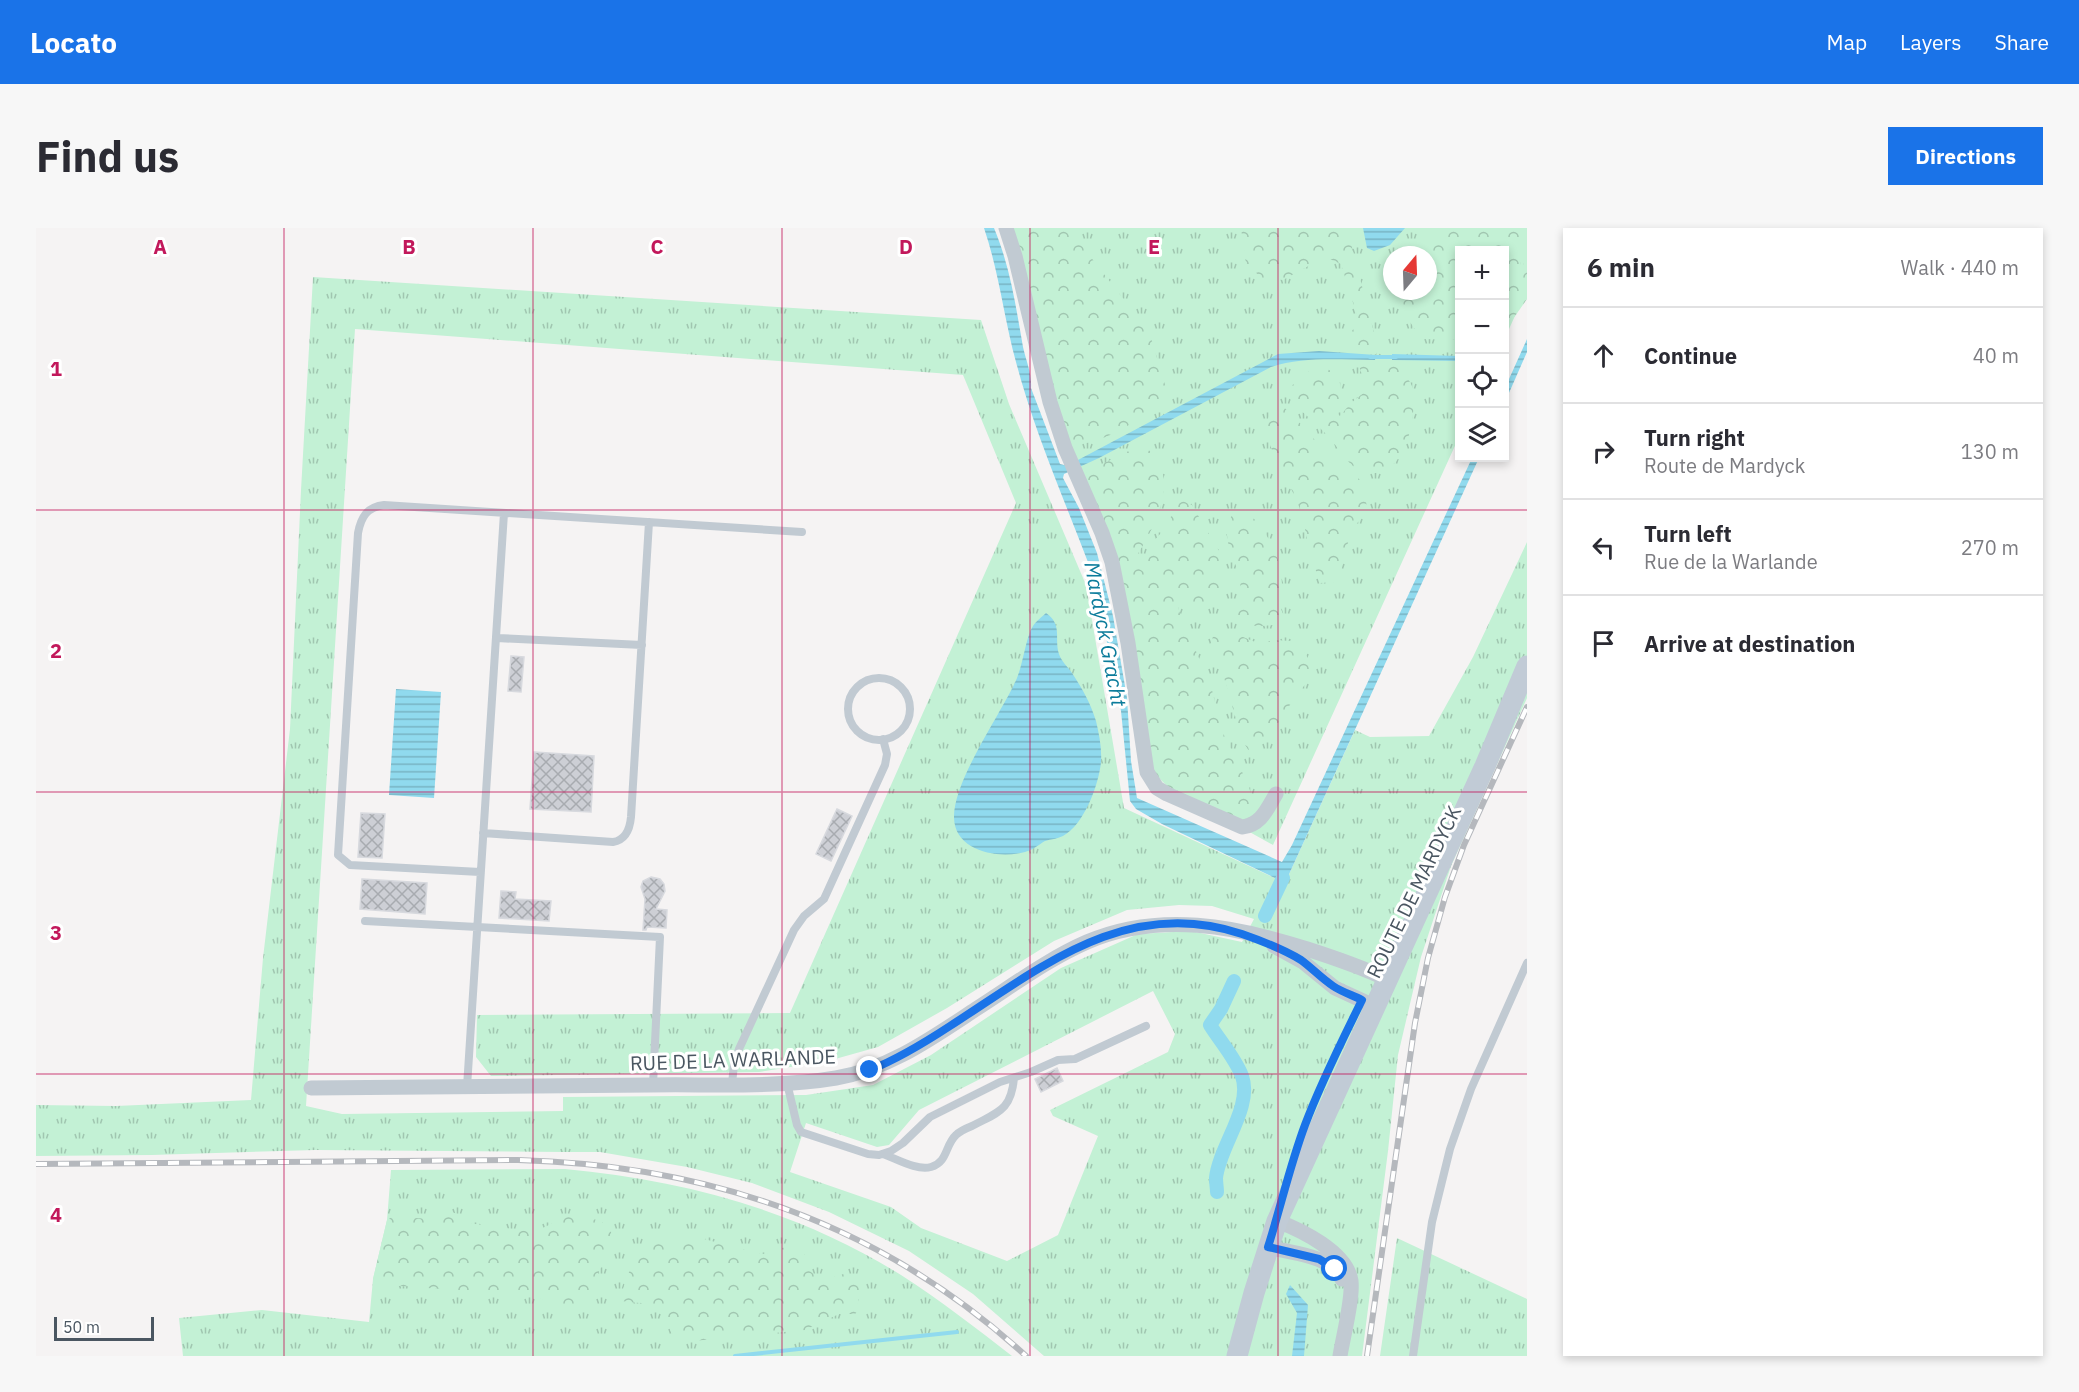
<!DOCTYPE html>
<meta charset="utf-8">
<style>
:root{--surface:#fff;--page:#f7f7f7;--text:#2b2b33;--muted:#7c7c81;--line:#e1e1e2;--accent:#1a73e8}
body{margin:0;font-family:"IBM Plex Sans",sans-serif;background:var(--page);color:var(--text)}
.controls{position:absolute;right:18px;top:18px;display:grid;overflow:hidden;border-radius:0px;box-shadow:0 3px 9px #0003}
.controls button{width:54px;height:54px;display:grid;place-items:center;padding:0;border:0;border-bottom:2px solid var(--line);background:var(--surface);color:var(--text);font:30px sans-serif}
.compass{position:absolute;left:1347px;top:18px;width:54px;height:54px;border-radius:50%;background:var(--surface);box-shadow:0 3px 9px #0003;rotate:19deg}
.scale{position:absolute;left:18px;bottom:15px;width:100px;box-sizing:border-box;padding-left:6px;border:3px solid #4a5661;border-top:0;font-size:16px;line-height:21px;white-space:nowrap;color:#4a5661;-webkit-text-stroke:4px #fff;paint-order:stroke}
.stop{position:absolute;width:18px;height:18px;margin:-14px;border:4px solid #1a73e8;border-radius:50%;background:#fff}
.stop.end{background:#1a73e8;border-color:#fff;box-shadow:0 2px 6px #0008}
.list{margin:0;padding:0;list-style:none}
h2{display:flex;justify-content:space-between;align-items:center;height:78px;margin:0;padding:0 24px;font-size:26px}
h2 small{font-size:20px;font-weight:400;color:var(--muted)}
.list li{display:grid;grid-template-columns:39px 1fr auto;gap:18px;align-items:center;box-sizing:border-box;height:96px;padding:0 24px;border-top:2px solid var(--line)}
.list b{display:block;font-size:22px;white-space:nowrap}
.list p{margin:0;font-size:20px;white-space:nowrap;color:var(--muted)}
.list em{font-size:20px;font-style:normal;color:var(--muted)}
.icon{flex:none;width:33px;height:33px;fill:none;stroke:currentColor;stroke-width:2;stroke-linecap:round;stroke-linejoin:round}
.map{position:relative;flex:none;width:1491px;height:1128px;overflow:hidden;border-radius:0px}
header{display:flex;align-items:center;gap:36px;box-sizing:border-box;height:84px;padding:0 30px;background:var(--accent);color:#fff}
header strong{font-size:28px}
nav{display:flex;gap:33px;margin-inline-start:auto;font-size:21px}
.intro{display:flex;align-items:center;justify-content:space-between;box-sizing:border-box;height:144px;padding:0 36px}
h1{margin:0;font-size:42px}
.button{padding:15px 27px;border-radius:0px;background:var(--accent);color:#fff;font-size:21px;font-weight:700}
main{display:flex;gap:36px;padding:0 36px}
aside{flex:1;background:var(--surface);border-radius:0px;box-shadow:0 3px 9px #0003}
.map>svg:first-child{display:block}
.grass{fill:url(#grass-tufts);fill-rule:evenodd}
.forest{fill:url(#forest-crowns)}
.water{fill:url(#water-rules)}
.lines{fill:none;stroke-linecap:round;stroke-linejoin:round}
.stream{stroke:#90daee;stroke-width:4}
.canal{stroke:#90daee;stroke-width:14}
.building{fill:url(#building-cross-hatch);stroke:#d7d9de;stroke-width:1.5}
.lane{stroke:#c1cad2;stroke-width:8}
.street{stroke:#c1cad2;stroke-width:15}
.secondary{stroke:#c1cbd6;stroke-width:21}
.rail-casing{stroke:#b5b8bd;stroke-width:6}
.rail{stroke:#fff;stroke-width:4;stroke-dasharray:11;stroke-linecap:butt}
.route{stroke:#1a73e8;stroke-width:8}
.grid{fill:none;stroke:#c2185b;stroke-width:1.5;stroke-opacity:0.55}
.labels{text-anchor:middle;stroke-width:6;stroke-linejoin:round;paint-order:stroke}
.street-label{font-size:20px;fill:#4a5661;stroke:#fff}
.water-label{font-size:21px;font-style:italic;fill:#0c7c9b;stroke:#fff}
.grid-label{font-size:20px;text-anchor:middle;font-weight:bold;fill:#c2185b;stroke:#fff;stroke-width:6;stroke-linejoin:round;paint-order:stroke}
</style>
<header>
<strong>Locato</strong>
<nav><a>Map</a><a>Layers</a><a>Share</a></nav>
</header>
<div class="intro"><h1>Find us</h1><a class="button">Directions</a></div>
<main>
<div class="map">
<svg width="1491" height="1128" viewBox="0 0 1491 1128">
<defs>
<pattern id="grass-tufts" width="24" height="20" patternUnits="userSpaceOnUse" patternTransform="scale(1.5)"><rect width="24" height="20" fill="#c3f1d5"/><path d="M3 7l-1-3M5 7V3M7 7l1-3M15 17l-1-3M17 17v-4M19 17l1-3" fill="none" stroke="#a0c6b0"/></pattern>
<pattern id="forest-crowns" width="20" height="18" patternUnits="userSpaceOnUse" patternTransform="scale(1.5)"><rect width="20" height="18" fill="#c3f1d5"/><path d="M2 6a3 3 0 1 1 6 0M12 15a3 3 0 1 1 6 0" fill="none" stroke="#a0c6b0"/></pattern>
<pattern id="water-rules" width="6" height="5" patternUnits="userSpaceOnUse" patternTransform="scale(1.5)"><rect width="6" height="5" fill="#90daee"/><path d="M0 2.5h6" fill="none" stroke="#78b4c4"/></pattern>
<pattern id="building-cross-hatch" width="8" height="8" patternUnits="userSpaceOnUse" patternTransform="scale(1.5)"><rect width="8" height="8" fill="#cdcfd5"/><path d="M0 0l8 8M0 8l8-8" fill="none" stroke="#a8abb0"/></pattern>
</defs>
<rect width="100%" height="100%" fill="#f5f3f3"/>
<path class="grass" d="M974,0H1491V61L1469,110L1468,22H1424L1423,209L1237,617L1131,558L1099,417L1034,216ZM1356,27H1392V63H1356Z
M277,49L945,92L973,176L1050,357L1088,580L1241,651L1232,667L1235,664L1244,666L1319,502L1334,509L1393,508L1437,429L1491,314V470L1415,638L1385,729L1362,827L1352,923L1326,1128H1008L937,1066L873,1023L793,984L716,955L651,939L564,924H528L279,922L116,927L0,928V877L80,878L215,872L227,730L254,501L265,262ZM319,101L927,147L980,275L754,785L441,787L440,829L455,848L723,844L792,833L842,819L911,780L1018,713L1091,682L1143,677L1176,678L1218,691L1206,714L1155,703L1102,706L1025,740L895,827L837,857L770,867L527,869V883L306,886L270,878ZM1117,763L1139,806L1132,824L1014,882L1017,888L1062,908L1022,1007L971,1033L885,1000L855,979L754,944L770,895L841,919L853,917L883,882Z
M529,941C648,952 763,983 865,1047C904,1072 940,1100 976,1128H147L143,1090L226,1082L333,1094L337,1051L351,992L355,942Z
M1361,1010L1491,1071V1128H1344Z"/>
<path class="forest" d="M974,0H1032L1100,87L1115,110L1133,170C1117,183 1065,218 1044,215C1041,215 1035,211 1032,209L1009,143Z
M1205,0H1311L1342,120L1340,127L1305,124L1308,113L1323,94L1305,36L1289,29L1247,52L1226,50L1210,36Z
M1403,0H1491V7L1481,25L1485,37L1491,35V71L1477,91L1469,97L1468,22H1424L1423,112L1387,111C1374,96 1365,83 1367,63H1392V27H1381Z
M1323,132H1356C1362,140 1375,152 1377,161C1381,188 1370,249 1334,245C1329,245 1321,240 1317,238C1307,229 1300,216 1290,206C1276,192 1261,180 1248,164L1282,136C1309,148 1307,159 1302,186L1304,188L1315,175L1330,163C1331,151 1322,144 1323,132Z
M1243,176L1254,184L1302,238L1321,248L1329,260L1331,284L1316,301L1306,335L1305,348L1299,354L1284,355C1280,343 1276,331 1273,320C1269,305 1268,288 1262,275C1252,250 1211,197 1243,176Z
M1105,220C1118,223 1124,228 1126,241C1134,275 1113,307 1096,336L1108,344L1118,313L1130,299L1141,276L1147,273L1156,277L1183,323L1187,335L1186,369L1159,382L1139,369L1144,386L1175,458L1186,503L1212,556L1218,576L1214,586L1202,590L1131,558L1117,544L1099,417L1047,246L1090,224Z
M1206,281C1230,299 1246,328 1246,359C1246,363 1244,368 1244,373C1243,378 1247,385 1249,391L1244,396C1228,398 1211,402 1201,387L1205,351L1193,320L1190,301L1197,284Z
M1186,404H1195L1224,416L1238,412L1255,413L1268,423L1275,436L1274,451L1261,466L1235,506L1213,523L1206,512L1187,446L1174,417L1177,409Z
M416,984L423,987L425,994L498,1004L532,988H549L566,994L575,1003C576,1016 569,1031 563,1043C560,1051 557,1062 552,1069C537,1086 516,1077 501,1068L350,1057L337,1051L351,992L356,989L400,991L408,985Z
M634,1008H657L724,1026C742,1026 745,1014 766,1021L771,1031V1040C788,1057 792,1050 811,1045L825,1057C824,1067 821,1073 822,1083L819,1086H803L769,1102L647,1114C623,1102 640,1087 625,1079C613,1073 599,1076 586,1073C584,1058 602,1020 615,1014C620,1011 628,1010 634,1008Z"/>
<path class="water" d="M948,0H958C974,38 980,79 987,119C990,133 996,145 995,160L1024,236L1028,237L1042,232L1242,126L1283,123L1340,127L1339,132C1304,132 1269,128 1235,139L1063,230L1028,246L1027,250L1043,280L1061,325L1077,388L1091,470L1095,533L1101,570L1246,634L1256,617L1436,230H1443L1244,666L1235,664L1241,651L1126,596L1100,581L1094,573L1085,483L1060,360L1055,342C1029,273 999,206 980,134C968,90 963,44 948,0Z
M1327,0H1369L1354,17L1338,23L1331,20Z
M1491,111V124L1469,174V160Z
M1356,126L1423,128V133L1356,132Z
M1010,385C1027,397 1018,410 1023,426C1025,433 1032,439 1036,445C1046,460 1055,476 1060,493C1063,506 1066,520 1065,534C1063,556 1048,597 1027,608C1021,611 1015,611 1009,613C1002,617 997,622 989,624C963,631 919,624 918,590C917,561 948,511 962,486C968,475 976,462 981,450C987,436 990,409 997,398C1000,393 1006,389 1010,385Z
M360,461L405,464L398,570L353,567Z
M1254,1057L1272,1077L1268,1128H1256L1261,1085L1250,1066Z"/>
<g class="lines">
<path class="stream" d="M1334,129H1360
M699,1128L921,1104"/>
<path class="canal" d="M1229,688L1247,650
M1181,964C1181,960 1180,955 1180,950C1183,919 1217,879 1206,848C1199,830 1184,813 1174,797L1185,781L1198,753"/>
</g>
<path class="building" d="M475,428L488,429L485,464L472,463Z
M498,524L558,528L555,584L494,581Z
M801,581L816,588L795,633L780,626Z
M325,585L349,586L346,630L322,629Z
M615,649L624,651L628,656L629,663L620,681L631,682L630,700L611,699L610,702H607L609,671L605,659L607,653Z
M326,651L391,655L389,686L324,681Z
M465,663L480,664L479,671L515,673L513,693L463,690Z
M1021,840L1027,853L1005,864L999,851Z"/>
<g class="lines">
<path class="lane" d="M461,410L606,417
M812 481a31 31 0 1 1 62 0a31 31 0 1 1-62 0Z
M447,605L577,614C590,612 594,600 595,589L613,294
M444,644L314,637L302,627L322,305C325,289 331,279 348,277L766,304
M329,693L624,709L617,857
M751,855L761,897L765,904L832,926L843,927L855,923L867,915L894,889L964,854L995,844L1022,832L1039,831L1110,798
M696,856L698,836L703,821L758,702L768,688L788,671L849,537L851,526L847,511
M431,859L468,285
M847,926C861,931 881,943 895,939C912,934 909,917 920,907C924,903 931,900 936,898C962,884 975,883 978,850
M1377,1128L1396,994L1414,921L1435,861L1491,735"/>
<path class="street" d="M970,0L979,28L1014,174L1029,220L1066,305L1076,334L1092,415L1111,544L1121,560L1131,566L1206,599C1225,597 1231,581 1240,566
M1238,718L1267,734L1299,760L1338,778
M275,860C388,859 501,858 614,857C674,856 741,860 800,850C853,841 896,810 940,781C976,758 1012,731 1051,714C1123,683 1200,698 1271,721C1299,730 1325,739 1351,751
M1241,993C1265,1002 1311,1024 1315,1053C1317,1071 1307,1109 1304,1128
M1232,1019C1258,1026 1292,1026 1306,1051"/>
<path class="secondary" d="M1201,1128L1218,1065L1241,993L1449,538L1491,438"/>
<g class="rail-casing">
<path id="rail" d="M0,936L482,932C674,937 847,997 990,1128
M1331,1128L1379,795L1392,730L1409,669L1428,617L1491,479"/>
</g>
<use href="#rail" class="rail"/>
</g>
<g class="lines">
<path class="route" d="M834,842C862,831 888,815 914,798C1004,740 1091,667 1206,706C1226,713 1247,721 1265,732C1276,740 1285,750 1297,758C1306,764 1316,767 1326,772C1306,813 1285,854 1269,897C1254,937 1245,978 1232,1019L1283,1031L1299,1041"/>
</g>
<path class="grid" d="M248,0V1128M497,0V1128M746,0V1128M994,0V1128M1242,0V1128M0,282H1491M0,564H1491M0,846H1491"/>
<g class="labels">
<g class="street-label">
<text transform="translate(1378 664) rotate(-64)" y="7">ROUTE DE MARDYCK</text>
<text transform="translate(697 832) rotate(-2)" y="7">RUE DE LA WARLANDE</text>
</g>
<g class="water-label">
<text transform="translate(1069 406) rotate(79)" y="7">Mardyck Gracht</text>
</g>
</g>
<g class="grid-label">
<text x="124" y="26">A</text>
<text x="373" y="26">B</text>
<text x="621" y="26">C</text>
<text x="870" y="26">D</text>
<text x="1118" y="26">E</text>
<text x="20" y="148">1</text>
<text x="20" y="430">2</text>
<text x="20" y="712">3</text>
<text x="20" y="994">4</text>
</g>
</svg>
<div class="controls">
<button>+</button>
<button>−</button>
<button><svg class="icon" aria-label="locate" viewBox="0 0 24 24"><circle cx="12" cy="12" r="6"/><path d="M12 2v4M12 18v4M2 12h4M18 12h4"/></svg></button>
<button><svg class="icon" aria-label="layers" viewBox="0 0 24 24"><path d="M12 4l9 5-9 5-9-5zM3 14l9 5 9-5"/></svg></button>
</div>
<svg class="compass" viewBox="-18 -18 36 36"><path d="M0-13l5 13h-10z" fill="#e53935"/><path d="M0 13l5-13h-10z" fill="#7c7c81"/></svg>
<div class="scale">50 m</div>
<div class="stop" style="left:1299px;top:1041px"></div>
<div class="stop end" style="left:834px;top:842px"></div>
</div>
<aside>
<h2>6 min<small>Walk · 440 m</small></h2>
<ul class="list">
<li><svg class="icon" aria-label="ahead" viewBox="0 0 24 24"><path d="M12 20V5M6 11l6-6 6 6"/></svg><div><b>Continue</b></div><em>40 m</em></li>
<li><svg class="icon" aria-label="right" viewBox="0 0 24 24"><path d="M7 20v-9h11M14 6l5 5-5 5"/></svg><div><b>Turn right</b><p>Route de Mardyck</p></div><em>130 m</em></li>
<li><svg class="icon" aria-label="left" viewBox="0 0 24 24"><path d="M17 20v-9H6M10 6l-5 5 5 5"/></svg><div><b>Turn left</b><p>Rue de la Warlande</p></div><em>270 m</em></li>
<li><svg class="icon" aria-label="arrive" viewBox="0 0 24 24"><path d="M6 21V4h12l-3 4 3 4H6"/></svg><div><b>Arrive at destination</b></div></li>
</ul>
</aside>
</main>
